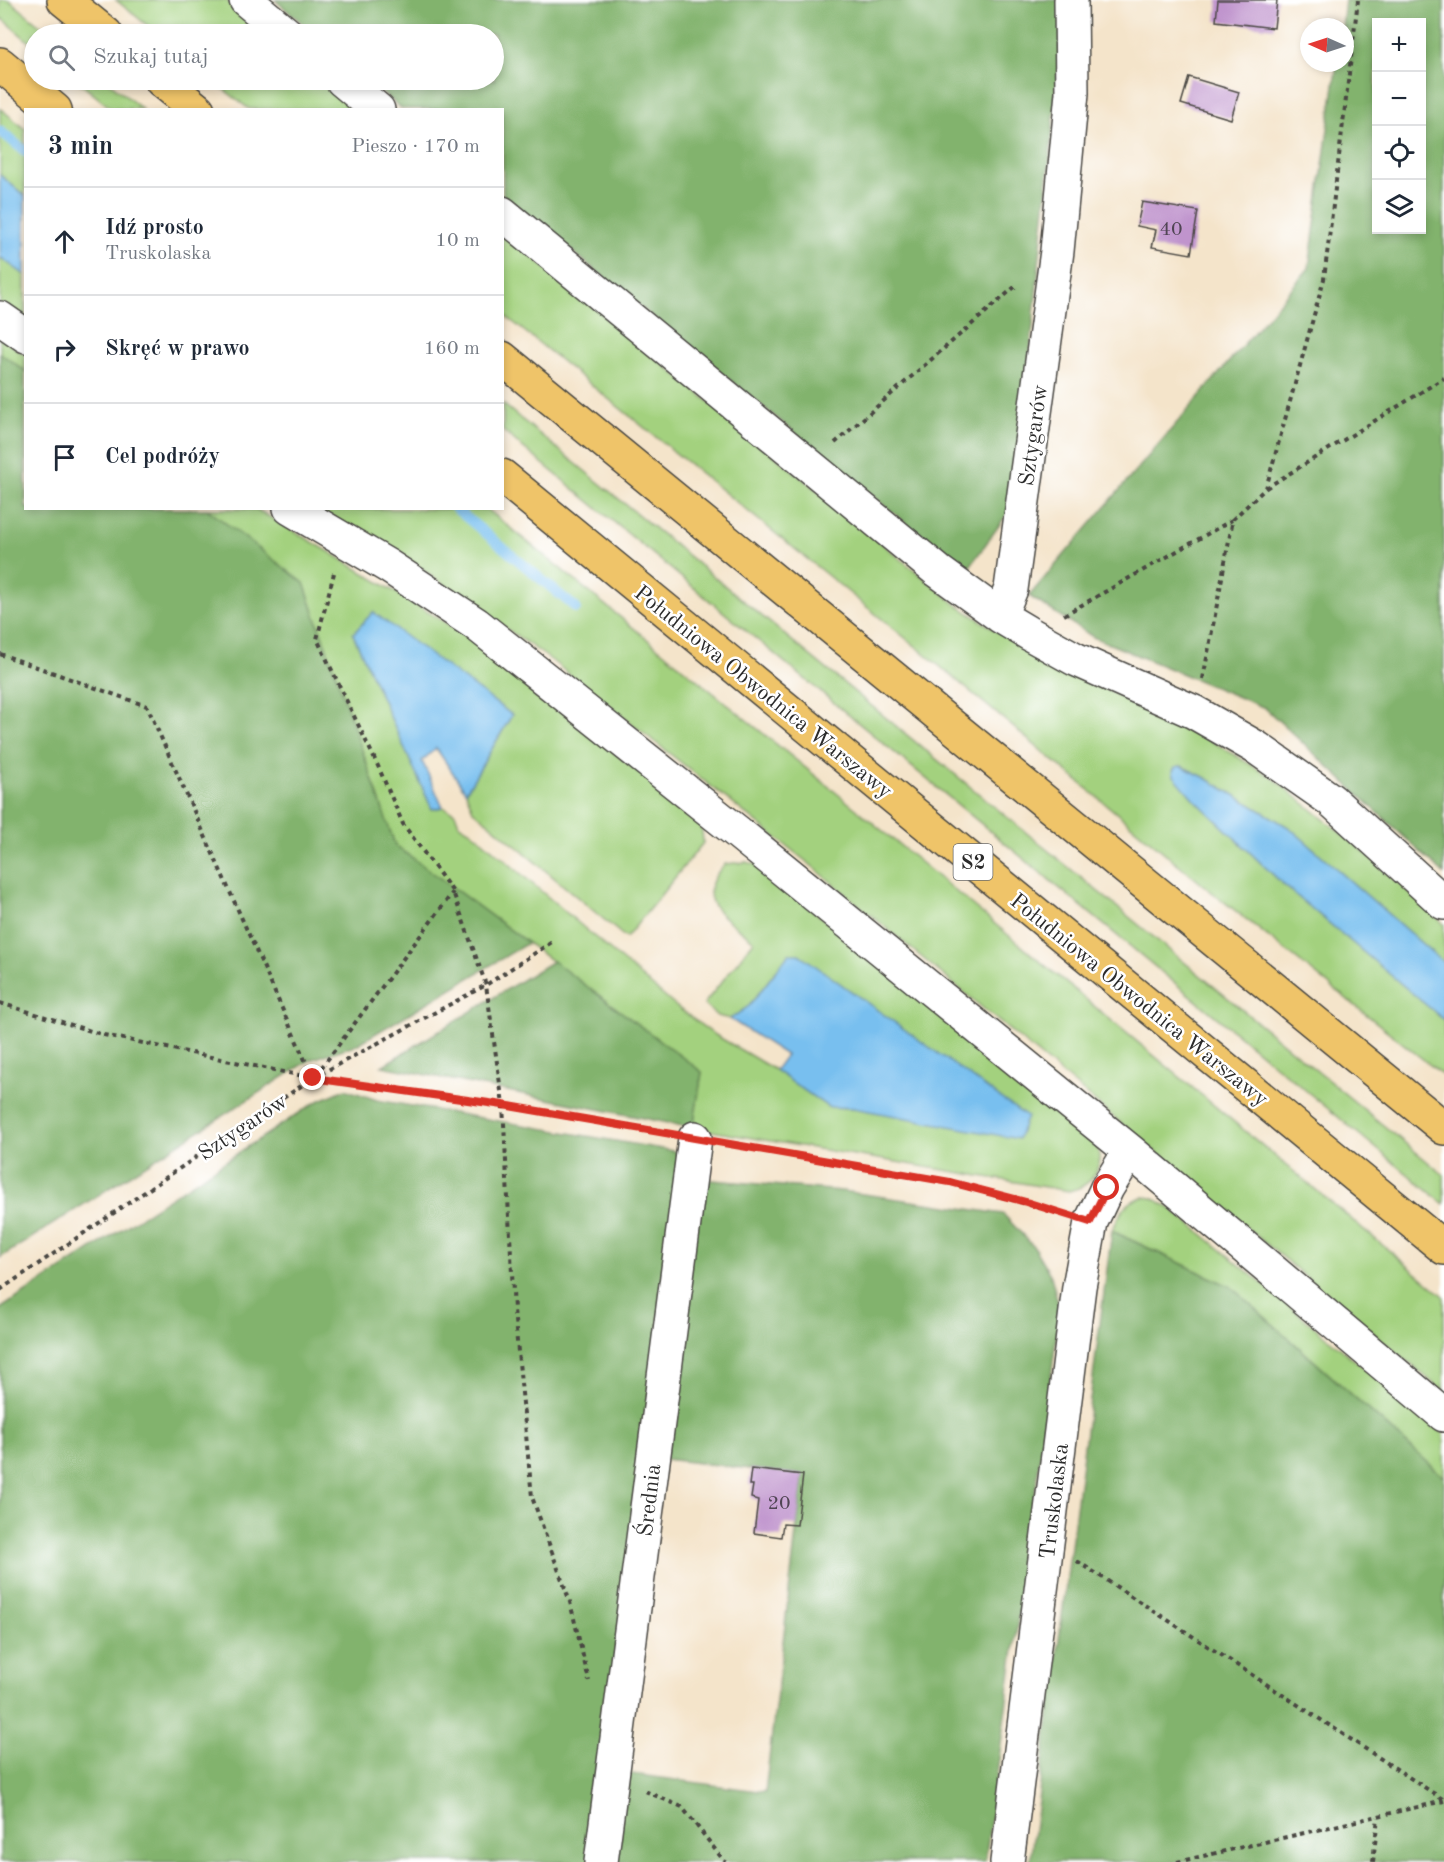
<!DOCTYPE html>
<html lang="pl">
<meta charset="utf-8">
<style>
:root{--surface:#fff;--page:#f2f2f3;--text:#1f2937;--muted:#747a83;--line:#e0e1e3}
body{margin:0;font-family:"Old Standard TT",serif;background:var(--page);color:var(--text)}
.controls{position:absolute;right:18px;top:18px;display:grid;overflow:hidden;border-radius:0px;box-shadow:0 3px 9px #0003}
.controls button{width:54px;height:54px;display:grid;place-items:center;padding:0;border:0;border-bottom:2px solid var(--line);background:var(--surface);color:var(--text);font:30px sans-serif}
.compass{position:absolute;left:1300px;top:18px;width:54px;height:54px;border-radius:50%;background:var(--surface);box-shadow:0 3px 9px #0003;rotate:273deg}
.stop{position:absolute;width:18px;height:18px;margin:-14px;border:4px solid #d93025;border-radius:50%;background:#fff}
.stop.end{background:#d93025;border-color:#fff;box-shadow:0 2px 6px #0008}
.list{margin:0;padding:0;list-style:none}
h2{display:flex;justify-content:space-between;align-items:center;height:78px;margin:0;padding:0 24px;font-size:26px}
h2 small{font-size:20px;font-weight:400;color:var(--muted)}
.list li{display:grid;grid-template-columns:39px 1fr auto;gap:18px;align-items:center;box-sizing:border-box;height:108px;padding:0 24px;border-top:2px solid var(--line)}
.list b{display:block;font-size:22px;white-space:nowrap}
.list p{margin:0;font-size:20px;white-space:nowrap;color:var(--muted)}
.list em{font-size:20px;font-style:normal;color:var(--muted)}
.icon{flex:none;width:33px;height:33px;fill:none;stroke:currentColor;stroke-width:2;stroke-linecap:round;stroke-linejoin:round}
.map{position:relative;flex:none;width:1444px;height:1862px;overflow:hidden}
.search{position:absolute;background:var(--surface);box-shadow:0 3px 9px #0003;left:24px;top:24px;width:480px;height:66px;display:flex;align-items:center;gap:15px;box-sizing:border-box;padding:0 21px;border-radius:33px;color:var(--muted);font-size:22px}
.panel{position:absolute;background:var(--surface);box-shadow:0 3px 9px #0003;left:24px;top:108px;width:480px;height:402px;border-radius:0px}
.map>svg:first-child{display:block}
.green{fill:#a3d17e;stroke:#677e54;stroke-width:1.5}
.forest{fill:#82b36d;stroke:#566f4c;stroke-width:1.5;fill-rule:evenodd}
.water{fill:#78bfef;stroke:#52758d;stroke-width:1.5}
.lines{fill:none;stroke-linecap:round;stroke-linejoin:round}
.stream{stroke:#78bfef;stroke-width:10}
.building{fill:#c094cd}
.minor-casing{stroke:#494743;stroke-width:36}
.motorway-casing{stroke:#494743;stroke-width:36}
.path{stroke:#494743;stroke-width:4;stroke-dasharray:4.5 4.5;stroke-linecap:butt}
.minor{stroke:#fff;stroke-width:33}
.motorway{stroke:#efc469;stroke-width:33}
.route{stroke:#d93025;stroke-width:8}
.labels{text-anchor:middle;stroke-width:5;stroke-linejoin:round;paint-order:stroke}
.number-label{font-size:20px;fill:#504554}
.shield{fill:#fff;stroke:#6b6b6b;stroke-width:1.5}
.shield-label{font-size:21px;font-weight:bold;fill:#2b2b2b}
.street-label{font-size:22px;fill:#2b2b2b;stroke:#fff}
</style>
<div class="map">
<svg width="1444" height="1862" viewBox="0 0 1444 1862">
<rect width="100%" height="100%" fill="#fff"/>
<filter id="ink" filterUnits="userSpaceOnUse"><feTurbulence type="fractalNoise" baseFrequency=".0167" numOctaves="2"/><feDisplacementMap in="SourceGraphic" scale="12" xChannelSelector="R" yChannelSelector="G"/><feConvolveMatrix kernelMatrix="1 2 1 2 8 2 1 2 1" color-interpolation-filters="sRGB"/></filter>
<filter id="wash" filterUnits="userSpaceOnUse"><feTurbulence type="fractalNoise" baseFrequency=".008" numOctaves="4" result="noise"/><feDisplacementMap in="SourceGraphic" scale="24" xChannelSelector="R" yChannelSelector="G"/><feGaussianBlur stdDeviation="1.35" result="paint"/><feColorMatrix in="noise" values="0 0 0 0 0 0 0 0 0 0 0 0 0 0 0 0 0 1.4 0 .05"/><feComposite in="paint" operator="in"/></filter>
<g filter="url(#wash)">
<rect width="100%" height="100%" fill="#f4e4ca"/>
<path class="green" d="M0,0H9L51,34H34V46L0,17Z
M116,0H226L267,34H158Z
M76,80H106L142,109H112Z
M212,80H320L356,109H249Z
M0,108L25,129V196L0,175Z
M502,232L958,606L1002,634L1131,702L1195,731L1273,778L1362,850L1444,924V963L1290,828L1204,777L1181,766L1191,796L1285,886L1444,1020V1076L1208,889L919,649L503,314Z
M0,257L25,275V322L0,304Z
M0,337L25,355V371L0,353Z
M503,404L1444,1175V1204L503,431Z
M207,509H256L328,551L466,635L695,816L702,828L703,843L626,938L473,810L466,792L512,715L373,613L353,634L432,809L443,807L455,813L459,824L471,831L673,1004L712,1033L775,1070L828,1107L853,1108L789,954L749,1006L730,1019L717,1016L704,1004L754,941C725,916 689,902 725,864L746,862L758,865L1097,1145C1104,1167 1093,1186 1069,1191L693,1128L702,1072L395,845L304,584Z
M312,509H487L855,808L1444,1296V1392L812,866L551,660L422,569Z
M1143,1197L1153,1198L1173,1210L1444,1434V1477L1231,1287L1112,1231C1119,1215 1125,1201 1143,1197Z"/>
<path class="forest" d="M275,0H1064L1058,77L1015,503L966,572L503,195L502,110L402,109L367,80H494V34H315Z
M1345,0H1444V874L1265,708L1093,637L1029,596L1309,268L1337,63H1345V27H1342ZM1422,22V230H1376V22Z
M0,353L25,371L26,508L207,509L304,583L395,845L528,943L358,1044L310,1060L0,1258Z
M553,961L702,1072L693,1128L382,1066Z
M345,1089L377,1100L680,1152L593,1862H0V1309L316,1102Z
M700,1179L842,1191L1003,1214L1033,1246L1051,1276L1060,1310L985,1862H614L625,1773L765,1792L803,1475L665,1459Z
M1112,1231L1231,1287L1444,1477V1862H1030Z"/>
<path class="water" d="M0,175L25,196V275L0,257Z
M373,612L512,715L466,792L436,748L422,761L443,807L432,809L353,634Z
M1181,766L1204,777L1290,828L1444,963V1020L1285,886L1191,796L1174,776L1173,771L1175,767Z
M789,954H799L1027,1117L1018,1139L853,1108L828,1107L775,1070L786,1055L730,1019L749,1006Z"/>
<g class="lines">
<path class="stream" d="M0,131L26,152
M455,508L576,608"/>
</g>
<g id="blocks">
<path class="building" d="M1218,0H1277L1274,28L1216,21Z
M1189,77L1239,92L1231,119L1181,104Z
M1142,202L1198,211L1191,254L1152,247L1156,230L1137,226Z
M751,1469L803,1475L797,1525L783,1524L781,1537L754,1533L758,1500L751,1498L753,1485H749Z"/>
</g>
</g>
<g filter="url(#ink)">
<use href="#blocks" fill-opacity="0" stroke="#494743" stroke-width="1.5"/>
<g class="lines">
<g class="minor-casing">
<path id="minor" d="M246,0L287,34
M342,80L378,110
M502,213L938,571L1000,616L1030,634L1075,659L1194,712L1257,748L1331,800L1444,903
M0,318L26,336
M290,508L388,566L476,624L736,831L1130,1151L1444,1415
M1000,616L1011,589L1057,251L1072,93L1071,0
M601,1862L695,1138
M1007,1862L1079,1287L1091,1222L1107,1188L1130,1151"/>
</g>
<g class="motorway-casing">
<path id="motorway" d="M64,0L106,34
M0,64L55,110
M161,80L198,110
M502,358L1444,1128
M502,476L1444,1248"/>
</g>
<path class="path" d="M835,443L1017,285
M1266,488L1444,378
M334,573L317,639L378,766L403,824L453,892L486,985L503,1105L514,1310L532,1497L570,1602L589,1681
M1064,615L1232,520
M0,654L147,706L313,1078
M1203,679L1233,519L1266,488L1324,279L1358,0
M0,1003L104,1035L313,1078L503,1105L662,1132
M316,1075L453,892
M728,1144L950,1182L1061,1213
M0,1290L313,1078L486,985L555,940
M1077,1561L1444,1800
M645,1791L682,1807L725,1862
M1177,1862L1444,1801
M1373,1862L1378,1817"/>
<use href="#minor" class="minor"/>
<use href="#motorway" class="motorway"/>
</g>
</g>
<g class="lines" filter="url(#ink)">
<path class="route" d="M313,1078L503,1105L950,1182L1026,1202L1090,1222L1107,1188"/>
</g>
<g class="labels">
<g class="number-label">
<text x="1171" y="235">40</text>
<text x="779" y="1509">20</text>
</g>
<rect class="shield" x="953.5" y="844" width="39" height="36" rx="4.5"/>
<g class="shield-label">
<text x="973" y="869">S2</text>
</g>
<g class="street-label">
<text transform="translate(1032 435) rotate(-82)" y="8">Sztygarów</text>
<text transform="translate(764 691) rotate(39)" y="8">Południowa Obwodnica Warszawy</text>
<text transform="translate(1140 999) rotate(39)" y="8">Południowa Obwodnica Warszawy</text>
<text transform="translate(242 1126) rotate(-34)" y="8">Sztygarów</text>
<text transform="translate(648 1500) rotate(-83)" y="8">Średnia</text>
<text transform="translate(1053 1501) rotate(-83)" y="8">Truskolaska</text>
</g>
</g>
</svg>
<div class="controls">
<button>+</button>
<button>−</button>
<button><svg class="icon" aria-label="locate" viewBox="0 0 24 24"><circle cx="12" cy="12" r="6"/><path d="M12 2v4M12 18v4M2 12h4M18 12h4"/></svg></button>
<button><svg class="icon" aria-label="layers" viewBox="0 0 24 24"><path d="M12 4l9 5-9 5-9-5zM3 14l9 5 9-5"/></svg></button>
</div>
<svg class="compass" viewBox="-18 -18 36 36"><path d="M0-13l5 13h-10z" fill="#e53935"/><path d="M0 13l5-13h-10z" fill="#747a83"/></svg>
<div class="stop" style="left:1107px;top:1188px"></div>
<div class="stop end" style="left:313px;top:1078px"></div>
<div class="search"><svg class="icon" aria-label="search" viewBox="0 0 24 24"><circle cx="10" cy="10" r="6"/><path d="M15 15l6 6"/></svg>Szukaj tutaj</div>
<section class="panel">
<h2>3 min<small>Pieszo · 170 m</small></h2>
<ul class="list">
<li><svg class="icon" aria-label="ahead" viewBox="0 0 24 24"><path d="M12 20V5M6 11l6-6 6 6"/></svg><div><b>Idź prosto</b><p>Truskolaska</p></div><em>10 m</em></li>
<li><svg class="icon" aria-label="right" viewBox="0 0 24 24"><path d="M7 20v-9h11M14 6l5 5-5 5"/></svg><div><b>Skręć w prawo</b></div><em>160 m</em></li>
<li><svg class="icon" aria-label="arrive" viewBox="0 0 24 24"><path d="M6 21V4h12l-3 4 3 4H6"/></svg><div><b>Cel podróży</b></div></li>
</ul>
</section>
</div>
